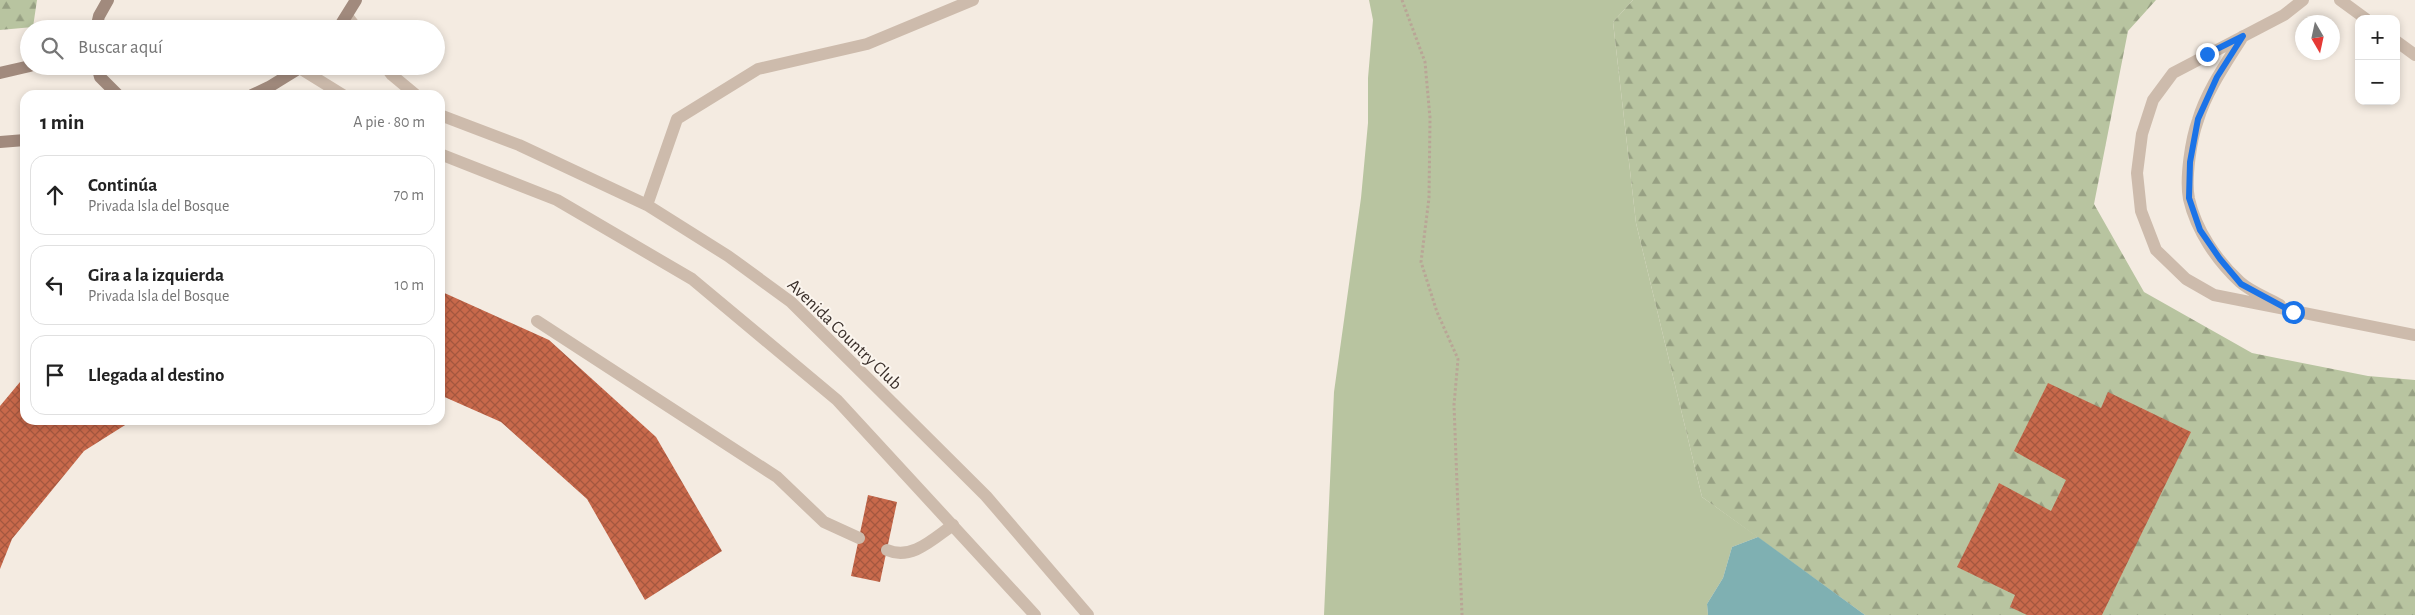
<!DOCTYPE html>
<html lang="es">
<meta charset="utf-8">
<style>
:root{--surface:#fff;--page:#f2f2f2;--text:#222;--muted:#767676;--line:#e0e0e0}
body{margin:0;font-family:"Alegreya Sans",sans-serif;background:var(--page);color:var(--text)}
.controls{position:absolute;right:15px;top:15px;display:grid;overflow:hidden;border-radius:10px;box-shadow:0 2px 8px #0003}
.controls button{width:45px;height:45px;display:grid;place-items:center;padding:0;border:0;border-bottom:1px solid var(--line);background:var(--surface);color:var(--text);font:25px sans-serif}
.compass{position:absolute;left:2295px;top:15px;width:45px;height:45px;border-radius:50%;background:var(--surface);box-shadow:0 2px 8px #0003;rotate:171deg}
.stop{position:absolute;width:15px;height:15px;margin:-11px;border:4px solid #1a73e8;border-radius:50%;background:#fff}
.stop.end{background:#1a73e8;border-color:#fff;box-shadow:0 1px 5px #0008}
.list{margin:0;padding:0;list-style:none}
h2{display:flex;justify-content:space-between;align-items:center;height:65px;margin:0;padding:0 20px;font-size:21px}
h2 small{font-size:16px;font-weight:400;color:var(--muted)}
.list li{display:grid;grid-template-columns:32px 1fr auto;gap:15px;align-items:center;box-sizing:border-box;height:80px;margin:0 10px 10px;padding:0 10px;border:1px solid var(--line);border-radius:15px}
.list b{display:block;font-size:19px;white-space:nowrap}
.list p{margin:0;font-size:16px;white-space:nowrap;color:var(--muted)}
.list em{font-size:16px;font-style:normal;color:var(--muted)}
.icon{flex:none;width:28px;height:28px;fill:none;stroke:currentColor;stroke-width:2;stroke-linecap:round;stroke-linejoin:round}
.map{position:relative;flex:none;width:2415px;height:615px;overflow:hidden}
.search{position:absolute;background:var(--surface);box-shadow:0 2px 8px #0003;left:20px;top:20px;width:425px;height:55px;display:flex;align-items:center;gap:12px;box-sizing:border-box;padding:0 18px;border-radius:28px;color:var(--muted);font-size:19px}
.panel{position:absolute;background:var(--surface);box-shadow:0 2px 8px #0003;left:20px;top:90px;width:425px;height:335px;border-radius:15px}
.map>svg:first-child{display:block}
.green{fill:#b8c4a0}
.forest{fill:url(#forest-firs)}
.water{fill:#7fb0b2}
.building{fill:url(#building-cross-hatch)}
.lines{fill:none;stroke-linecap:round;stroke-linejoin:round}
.path{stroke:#b9a596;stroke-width:3;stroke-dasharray:2.5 2.5;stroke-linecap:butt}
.lane{stroke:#cdbbac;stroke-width:12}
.street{stroke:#cdbbac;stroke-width:12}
.secondary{stroke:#a18a7d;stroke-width:12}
.route{stroke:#1a73e8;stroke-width:6}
.labels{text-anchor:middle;stroke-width:4;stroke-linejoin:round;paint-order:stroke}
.street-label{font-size:18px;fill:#3b302b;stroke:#fbf5ee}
</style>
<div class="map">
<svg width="2415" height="615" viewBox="0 0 2415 615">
<defs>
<pattern id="forest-firs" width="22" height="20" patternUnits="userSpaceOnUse" patternTransform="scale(1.25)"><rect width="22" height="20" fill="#b8c4a0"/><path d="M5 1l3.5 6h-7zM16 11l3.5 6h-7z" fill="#97a083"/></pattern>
<pattern id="building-cross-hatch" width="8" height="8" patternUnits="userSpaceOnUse" patternTransform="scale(1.25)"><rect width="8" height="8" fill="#c8694b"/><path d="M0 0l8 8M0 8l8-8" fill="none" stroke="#a4573f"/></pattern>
</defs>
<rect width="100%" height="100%" fill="#f4ebe1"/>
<path class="green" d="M1369,0H1633L1613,22L1636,223L1702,497L1758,537L1732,547L1723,578L1707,604L1708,615H1324L1334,392L1361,198L1368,123V78L1373,20Z"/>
<path class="forest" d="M0,0H37L33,27L0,30Z
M1633,0H2156L2128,31L2094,204L2144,292L2252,353L2368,376L2415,380V615H1865L1702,497L1636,223L1613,22Z"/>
<path class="water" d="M1758,537L1865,615H1708L1707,604L1723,578L1732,547Z"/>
<path class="building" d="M440,291L549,340L656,437L722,551L645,600L587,499L501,422L440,395Z
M25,376V420H133L84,451L12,539L0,569V406Z
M2048,383L2101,408L2108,392L2191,432L2102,615H2027L2010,607L2015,595L1957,567L1999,483L2051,511L2066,480L2014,451Z
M868,495L897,502L880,582L851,576Z"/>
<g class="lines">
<path class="path" d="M1402,0L1425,62L1430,118L1429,198L1421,262L1437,312L1458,359L1454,405L1462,615"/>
<path class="lane" d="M537,321L777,477L824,522L859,538
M887,550C912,561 934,538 953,525"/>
<path class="street" d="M2303,0L2284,15L2173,73L2153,100L2142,134L2137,173L2141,211L2156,250L2186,279L2214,295L2415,335
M2340,0L2366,19
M347,16L357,29
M2243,36C2227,62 2207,90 2198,120C2191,139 2185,179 2189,199C2196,230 2217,261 2240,282C2251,292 2268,298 2280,305
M2396,41L2415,55
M385,66L392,75L416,95
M301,69L343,95
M440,115L519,145L647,205L728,256L791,302L986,496L1088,615
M440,154L557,200L692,279L837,400L1035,615
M647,205L677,119L758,69L867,44L973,0"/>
<path class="secondary" d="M96,29L99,16L108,0
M338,29L356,0
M97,66L100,77L118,95
M0,73L30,66
M252,95L269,87L303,66
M0,142L25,140"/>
</g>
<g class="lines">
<path class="route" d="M2207,54L2243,36L2217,77L2198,119L2190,162L2189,198L2200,230L2220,259L2241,284L2293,312"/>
</g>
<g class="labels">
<g class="street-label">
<text transform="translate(845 334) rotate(44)" y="6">Avenida Country Club</text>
</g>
</g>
</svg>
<div class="controls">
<button>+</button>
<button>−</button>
</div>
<svg class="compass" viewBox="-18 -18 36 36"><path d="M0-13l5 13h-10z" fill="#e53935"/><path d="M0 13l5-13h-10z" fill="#767676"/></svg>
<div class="stop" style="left:2293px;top:312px"></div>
<div class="stop end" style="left:2207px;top:54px"></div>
<div class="search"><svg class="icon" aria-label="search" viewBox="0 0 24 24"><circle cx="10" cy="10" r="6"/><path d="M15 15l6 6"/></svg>Buscar aquí</div>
<section class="panel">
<h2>1 min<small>A pie · 80 m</small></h2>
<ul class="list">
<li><svg class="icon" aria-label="ahead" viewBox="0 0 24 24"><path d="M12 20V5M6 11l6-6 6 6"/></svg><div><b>Continúa</b><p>Privada Isla del Bosque</p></div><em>70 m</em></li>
<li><svg class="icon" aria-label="left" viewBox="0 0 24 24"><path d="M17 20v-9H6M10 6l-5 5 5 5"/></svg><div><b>Gira a la izquierda</b><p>Privada Isla del Bosque</p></div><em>10 m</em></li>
<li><svg class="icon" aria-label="arrive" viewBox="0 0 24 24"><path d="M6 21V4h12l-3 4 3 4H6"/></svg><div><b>Llegada al destino</b></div></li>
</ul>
</section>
</div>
